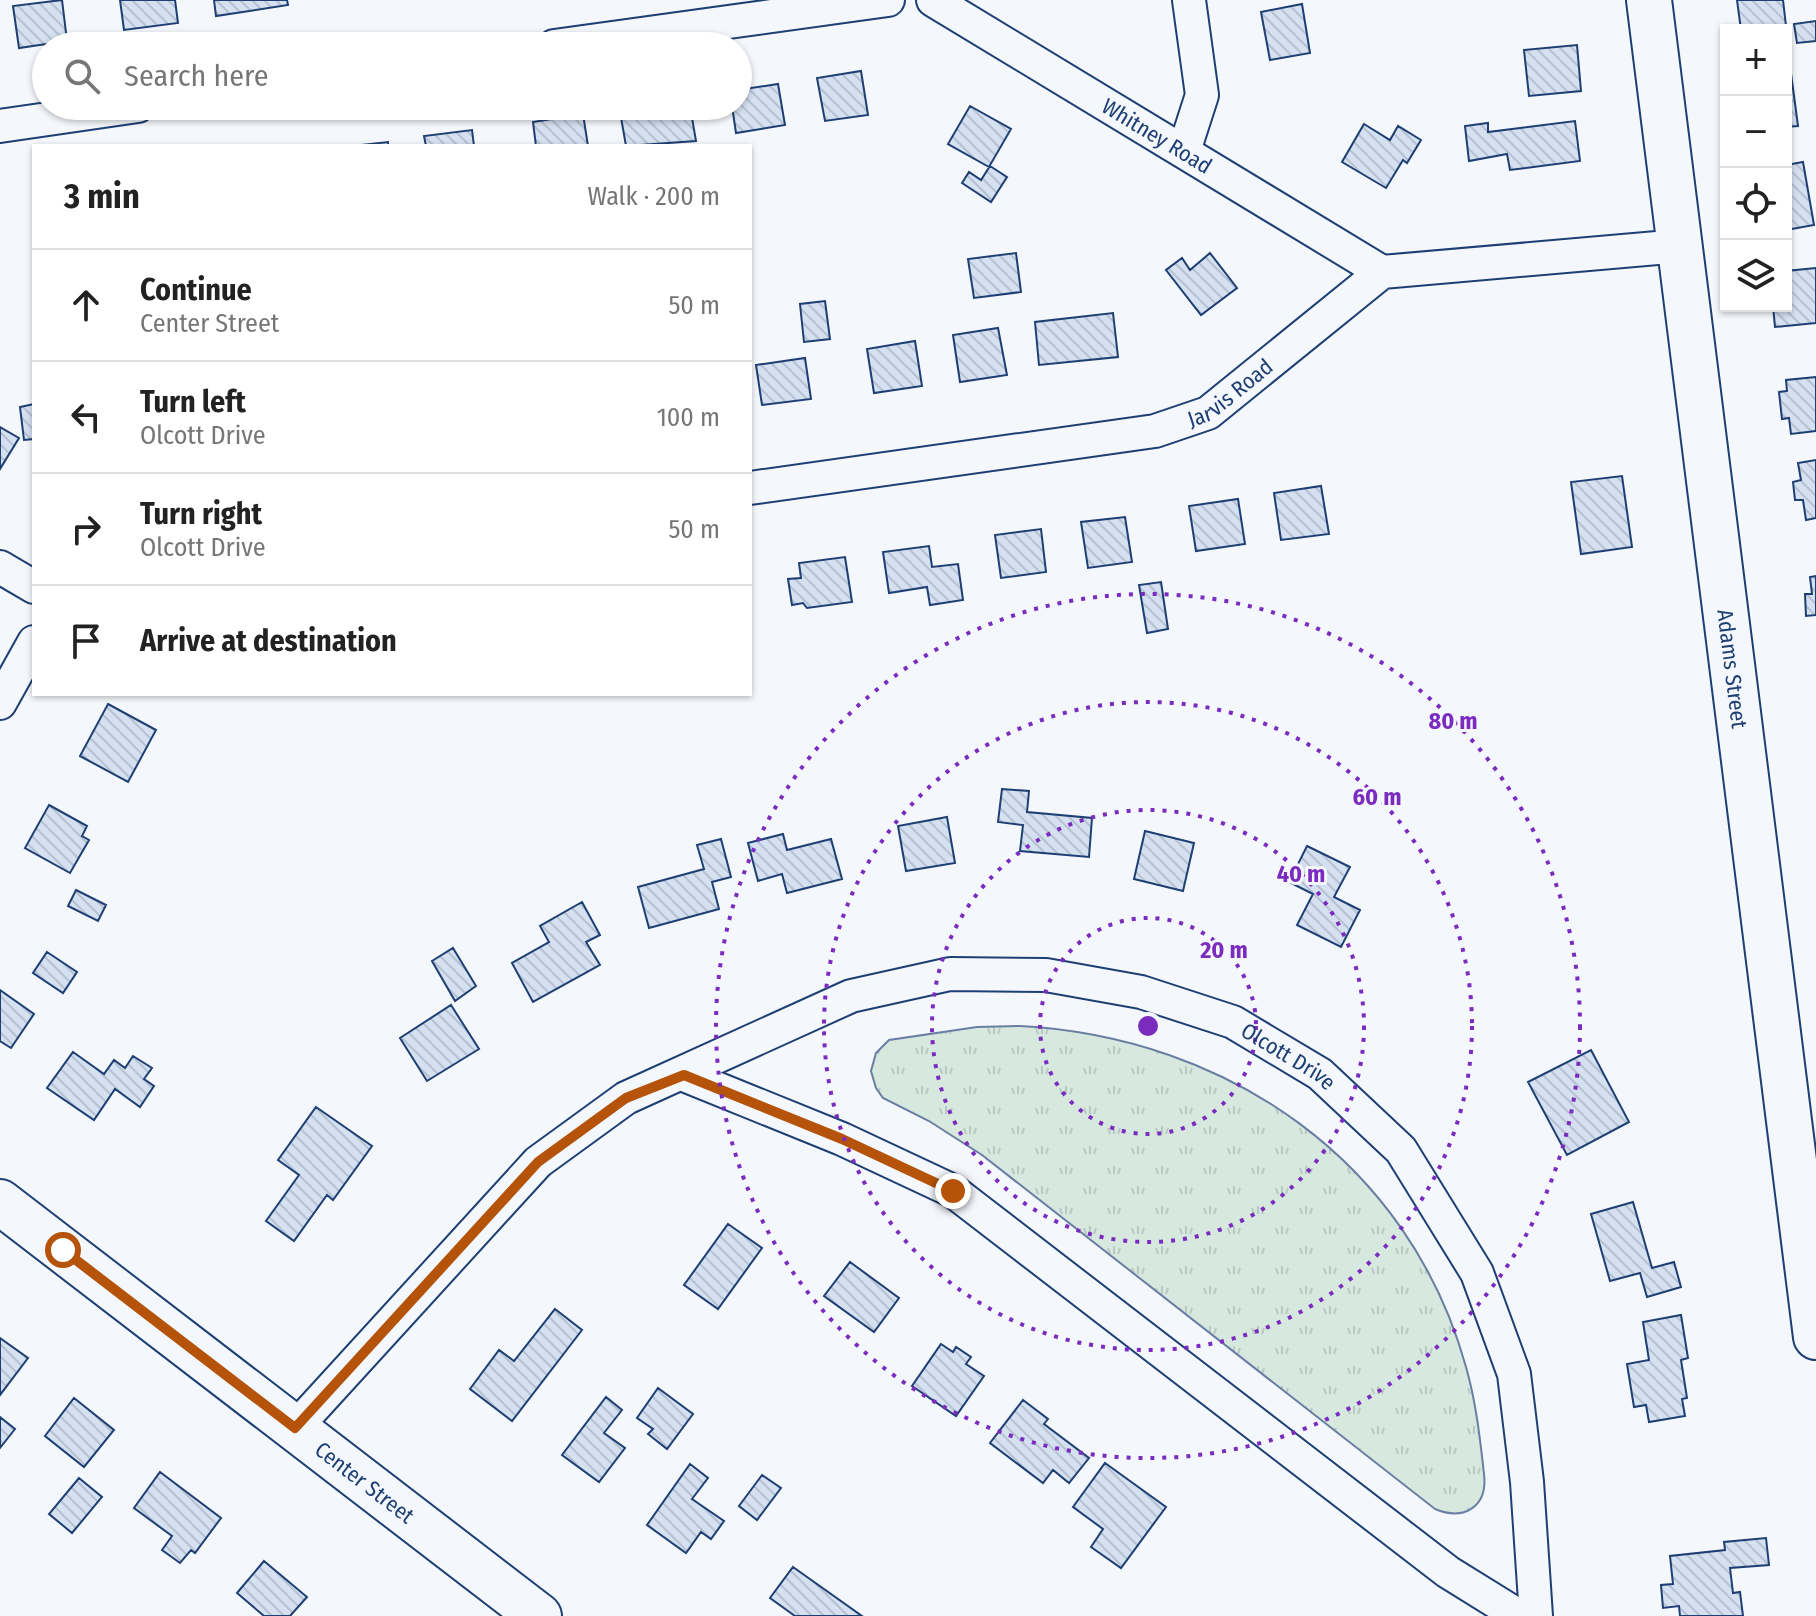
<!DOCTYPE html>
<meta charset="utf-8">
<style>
:root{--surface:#fff;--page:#f6f6f6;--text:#222;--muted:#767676;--line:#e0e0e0}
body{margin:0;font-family:"Fira Sans Condensed",sans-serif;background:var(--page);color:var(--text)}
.controls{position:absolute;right:24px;top:24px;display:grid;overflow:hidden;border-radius:0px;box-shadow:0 2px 6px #0004}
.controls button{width:72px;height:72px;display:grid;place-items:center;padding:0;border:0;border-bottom:2px solid var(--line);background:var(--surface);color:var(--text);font:40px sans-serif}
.stop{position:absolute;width:24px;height:24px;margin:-18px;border:6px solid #b45309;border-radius:50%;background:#fff}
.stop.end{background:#b45309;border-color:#fff;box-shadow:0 2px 8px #0008}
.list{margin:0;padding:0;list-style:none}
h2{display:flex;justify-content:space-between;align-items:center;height:104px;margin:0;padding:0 32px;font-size:34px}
h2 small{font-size:26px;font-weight:400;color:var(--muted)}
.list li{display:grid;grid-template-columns:52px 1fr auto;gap:24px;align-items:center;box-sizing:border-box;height:112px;padding:0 32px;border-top:2px solid var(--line)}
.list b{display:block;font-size:30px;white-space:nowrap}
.list p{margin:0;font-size:26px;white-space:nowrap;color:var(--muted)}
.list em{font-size:26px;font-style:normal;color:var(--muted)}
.icon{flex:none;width:44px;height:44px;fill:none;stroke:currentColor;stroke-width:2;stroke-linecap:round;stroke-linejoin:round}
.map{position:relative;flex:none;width:1816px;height:1616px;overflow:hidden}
.search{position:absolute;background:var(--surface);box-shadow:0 2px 6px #0004;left:32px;top:32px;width:720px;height:88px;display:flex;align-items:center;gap:20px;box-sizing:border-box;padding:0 28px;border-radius:44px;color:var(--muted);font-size:30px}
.panel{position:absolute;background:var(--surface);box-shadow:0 2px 6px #0004;left:32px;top:144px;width:720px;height:552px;border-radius:0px}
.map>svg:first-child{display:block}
.park{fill:url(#park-tufts);stroke:#687fa3;stroke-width:2}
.building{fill:url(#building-back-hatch);stroke:#1d3f73;stroke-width:2}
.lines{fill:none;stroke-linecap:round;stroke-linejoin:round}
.street-casing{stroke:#1d3f73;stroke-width:36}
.secondary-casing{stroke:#1d3f73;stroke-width:48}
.primary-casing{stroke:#1d3f73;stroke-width:48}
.street{stroke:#f4f7fb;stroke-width:32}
.secondary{stroke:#f4f7fb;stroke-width:44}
.primary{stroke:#f4f7fb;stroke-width:44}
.route{stroke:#b45309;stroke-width:10}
.ring{fill:none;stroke:#7b2cbf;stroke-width:4;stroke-dasharray:4 8}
.labels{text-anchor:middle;stroke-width:6;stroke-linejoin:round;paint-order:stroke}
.street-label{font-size:22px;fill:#1d3f73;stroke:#f4f7fb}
.centre{fill:#7b2cbf;stroke:#f4f7fb;stroke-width:4}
.ring-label{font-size:24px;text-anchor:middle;font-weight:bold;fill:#7b2cbf;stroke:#f4f7fb;stroke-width:6;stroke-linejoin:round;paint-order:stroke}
</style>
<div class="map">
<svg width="1816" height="1616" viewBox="0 0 1816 1616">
<defs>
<pattern id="park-tufts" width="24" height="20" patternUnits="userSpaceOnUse" patternTransform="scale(2)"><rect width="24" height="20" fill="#d7e8df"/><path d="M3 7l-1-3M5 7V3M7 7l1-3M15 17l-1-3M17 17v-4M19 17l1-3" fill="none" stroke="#b8c8c3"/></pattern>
<pattern id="building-back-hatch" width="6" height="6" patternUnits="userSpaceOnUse" patternTransform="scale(2)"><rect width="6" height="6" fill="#d5e0f0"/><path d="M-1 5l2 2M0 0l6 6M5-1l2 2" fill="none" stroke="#b6c1d1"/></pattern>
</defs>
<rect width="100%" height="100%" fill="#f4f7fb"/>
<path class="park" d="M1020,1026C1227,1037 1409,1161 1466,1367C1476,1402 1480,1438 1484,1474C1488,1507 1464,1521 1435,1509L982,1155L929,1121L883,1098L876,1088L871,1071L876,1053L889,1040L977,1027Z"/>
<path class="building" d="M62,0L67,41L19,48L13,6Z
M120,0H175L178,23L124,30Z
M214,0H287L288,5L216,16Z
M1737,0H1783L1786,26L1741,30Z
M1302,4L1310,53L1270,60L1261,12Z
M1816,21V41L1797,43L1794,24Z
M1577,45L1581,91L1529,96L1524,50Z
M1790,66L1798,126L1786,127V67Z
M861,71L868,115L825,121L817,78Z
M778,84L785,125L736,133L732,106H738V90Z
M619,106H690L696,141L626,146Z
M970,106L1011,129L989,167L948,144Z
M583,114L588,146H536L533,122Z
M1575,121L1580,161L1510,170L1507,154L1469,161L1465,126L1488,123V132Z
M1364,124L1390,140L1398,126L1421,140L1407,163L1403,160L1386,188L1342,162Z
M472,130L474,146H426L424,136Z
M388,142V146H352Z
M1803,162L1814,225L1786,230V165Z
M990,166L1007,177L991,202L962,183L969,172L981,180Z
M1016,253L1021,292L974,298L968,259Z
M1210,253L1237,288L1201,315L1166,270L1182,258L1190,270Z
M1816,268V323L1775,327L1773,306H1786V271Z
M825,301L830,339L804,342L800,304Z
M1113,313L1118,357L1039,365L1035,322Z
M998,328L1007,375L960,382L953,335Z
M915,341L922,386L874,393L867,349Z
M805,358L811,399L762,405L756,365Z
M1816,377V431L1791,434L1789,418L1782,419L1779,392L1787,391L1786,380Z
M34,404V439L24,440L20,407Z
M0,427L19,438L0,469Z
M1816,460V518L1806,520L1803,500H1795L1793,482L1801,480L1798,463Z
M1622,476L1632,547L1581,554L1571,482Z
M1321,486L1329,534L1281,540L1274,493Z
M1238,499L1245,544L1196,551L1189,506Z
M1125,517L1132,562L1088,568L1081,522Z
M1041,529L1046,572L1001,578L995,535Z
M929,546L932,567L958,564L963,600L930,605L927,587L889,593L883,552Z
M845,557L852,602L807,608L803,603L792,605L788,579L801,578L799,563Z
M1816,576V615L1806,616L1805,594H1812L1810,577Z
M1161,582L1168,629L1147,633L1139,585Z
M108,704L156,730L128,782L80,756Z
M1002,789L1029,791L1027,812L1092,818L1089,857L1020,851L1023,825L998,822Z
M49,805L87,826L82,836L89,840L70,873L25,848Z
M947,817L955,863L906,871L898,826Z
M1145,831L1194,843L1183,891L1134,879Z
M783,834L787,850L831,839L842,879L787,893L782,874L758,881L748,843Z
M721,839L731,877L712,882L719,909L649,928L638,887L704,869L697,845Z
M1307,846L1350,867L1334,897L1360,910L1341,947L1297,925L1313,894L1289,882Z
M76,890L106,905L98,921L68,906Z
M582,902L600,935L586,942L600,965L533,1002L512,963L549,942L540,926Z
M453,948L476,986L455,1001L432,961Z
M47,952L77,972L63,993L33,973Z
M0,990L34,1014L11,1048L0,1041Z
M451,1005L479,1049L427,1081L400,1038Z
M1591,1050L1629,1122L1567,1155L1528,1082Z
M73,1052L104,1074L114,1060L125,1068L133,1056L152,1068L144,1079L154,1086L140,1107L115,1089L94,1120L47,1088Z
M316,1107L372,1146L333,1200L327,1195L294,1241L266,1221L299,1175L278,1160Z
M1633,1202L1652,1268L1674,1262L1681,1287L1647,1297L1640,1273L1610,1281L1591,1214Z
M728,1224L762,1248L718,1309L684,1285Z
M850,1262L899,1298L874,1332L824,1296Z
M555,1309L582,1330L512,1421L470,1389L499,1350L514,1361Z
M1681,1315L1688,1358L1681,1360L1687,1398L1682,1399L1685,1416L1649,1422L1646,1405L1634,1407L1627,1364L1649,1360L1643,1322Z
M0,1338L28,1358L0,1395Z
M941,1344L953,1352L956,1347L971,1357L966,1364L984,1376L956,1416L912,1386Z
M658,1388L693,1414L667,1449L648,1434L653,1429L637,1418Z
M606,1397L622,1410L604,1433L625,1448L599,1482L562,1455Z
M74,1398L114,1430L84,1467L45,1436Z
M1023,1400L1048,1419L1044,1424L1089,1458L1069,1483L1053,1470L1043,1483L990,1443Z
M0,1417L15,1429L0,1448Z
M1105,1463L1166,1507L1121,1568L1091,1547L1103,1529L1073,1507Z
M690,1464L708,1478L692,1499L724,1521L711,1539L701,1532L686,1553L647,1525Z
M160,1472L221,1518L195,1553L191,1550L180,1563L162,1550L172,1536L134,1508Z
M762,1475L781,1488L757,1520L739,1506Z
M79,1478L102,1497L72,1533L49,1514Z
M1766,1538L1769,1565L1730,1568L1733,1593L1740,1592L1743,1616H1680L1679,1606L1663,1608L1661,1585L1673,1584L1670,1556L1725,1550L1724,1542Z
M264,1561L307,1597L290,1616H264L237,1593Z
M793,1567L862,1616H795L770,1598Z"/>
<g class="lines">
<g class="street-casing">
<g id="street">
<path id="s1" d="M933,0L1382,272"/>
<path d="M554,46L888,0"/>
<path d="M0,126L138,106"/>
<path d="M1184,151L1202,95L1189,0"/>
<path id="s2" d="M750,488L1155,431L1208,413L1382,272L1680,246"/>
<path d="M0,567L34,587"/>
<path d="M0,703L34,642"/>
<path d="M684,1075L842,1139L953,1191L1448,1572L1519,1616"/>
<path id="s3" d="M295,1428L538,1162L626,1098L851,996L950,974L1046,975L1141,992L1233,1022L1320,1074L1401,1150L1477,1273L1514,1374L1527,1482L1536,1616"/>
</g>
</g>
<g class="secondary-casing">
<g id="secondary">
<path id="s4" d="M1649,0L1816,1337"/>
</g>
</g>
<g class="primary-casing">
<g id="primary">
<path id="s5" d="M0,1202L539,1616"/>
</g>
</g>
<use href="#street" class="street"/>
<use href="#secondary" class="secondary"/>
<use href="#primary" class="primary"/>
</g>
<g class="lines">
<path class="route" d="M63,1250L295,1428L538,1162L626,1098L684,1075L842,1139L953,1191"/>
</g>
<g class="ring">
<circle cx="1148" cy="1026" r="108"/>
<circle cx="1148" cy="1026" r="216"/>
<circle cx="1148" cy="1026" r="324"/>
<circle cx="1148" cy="1026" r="432"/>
</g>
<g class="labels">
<g class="street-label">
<text dy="8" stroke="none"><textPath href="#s1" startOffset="262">Whitney Road</textPath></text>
<text dy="8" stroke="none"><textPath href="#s2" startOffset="494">Jarvis Road</textPath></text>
<text dy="8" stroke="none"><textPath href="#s4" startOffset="674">Adams Street</textPath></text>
<text dy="8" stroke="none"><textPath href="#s3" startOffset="1172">Olcott Drive</textPath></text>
<text dy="8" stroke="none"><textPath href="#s5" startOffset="460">Center Street</textPath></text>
</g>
</g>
<circle cx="1148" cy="1026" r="12" class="centre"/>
<g class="ring-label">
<text x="1453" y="729">80 m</text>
<text x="1377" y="805">60 m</text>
<text x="1301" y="882">40 m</text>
<text x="1224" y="958">20 m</text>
</g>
</svg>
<div class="controls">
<button>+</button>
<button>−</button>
<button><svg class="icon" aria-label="locate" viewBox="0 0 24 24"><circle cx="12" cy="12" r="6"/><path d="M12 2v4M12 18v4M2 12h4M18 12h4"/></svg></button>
<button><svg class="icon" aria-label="layers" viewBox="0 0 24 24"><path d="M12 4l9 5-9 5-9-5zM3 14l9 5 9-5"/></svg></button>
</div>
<div class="stop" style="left:63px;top:1250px"></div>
<div class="stop end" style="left:953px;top:1191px"></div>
<div class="search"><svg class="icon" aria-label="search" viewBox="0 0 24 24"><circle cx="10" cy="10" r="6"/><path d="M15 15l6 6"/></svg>Search here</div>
<section class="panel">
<h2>3 min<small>Walk · 200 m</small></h2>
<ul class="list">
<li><svg class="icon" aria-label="ahead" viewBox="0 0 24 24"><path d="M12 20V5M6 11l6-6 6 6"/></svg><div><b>Continue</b><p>Center Street</p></div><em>50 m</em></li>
<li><svg class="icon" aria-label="left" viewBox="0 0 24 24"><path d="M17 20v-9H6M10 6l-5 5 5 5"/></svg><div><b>Turn left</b><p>Olcott Drive</p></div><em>100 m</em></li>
<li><svg class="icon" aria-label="right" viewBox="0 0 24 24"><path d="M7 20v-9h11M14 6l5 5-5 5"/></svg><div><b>Turn right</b><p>Olcott Drive</p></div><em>50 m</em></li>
<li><svg class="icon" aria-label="arrive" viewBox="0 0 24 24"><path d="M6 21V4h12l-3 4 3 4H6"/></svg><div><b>Arrive at destination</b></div></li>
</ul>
</section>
</div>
